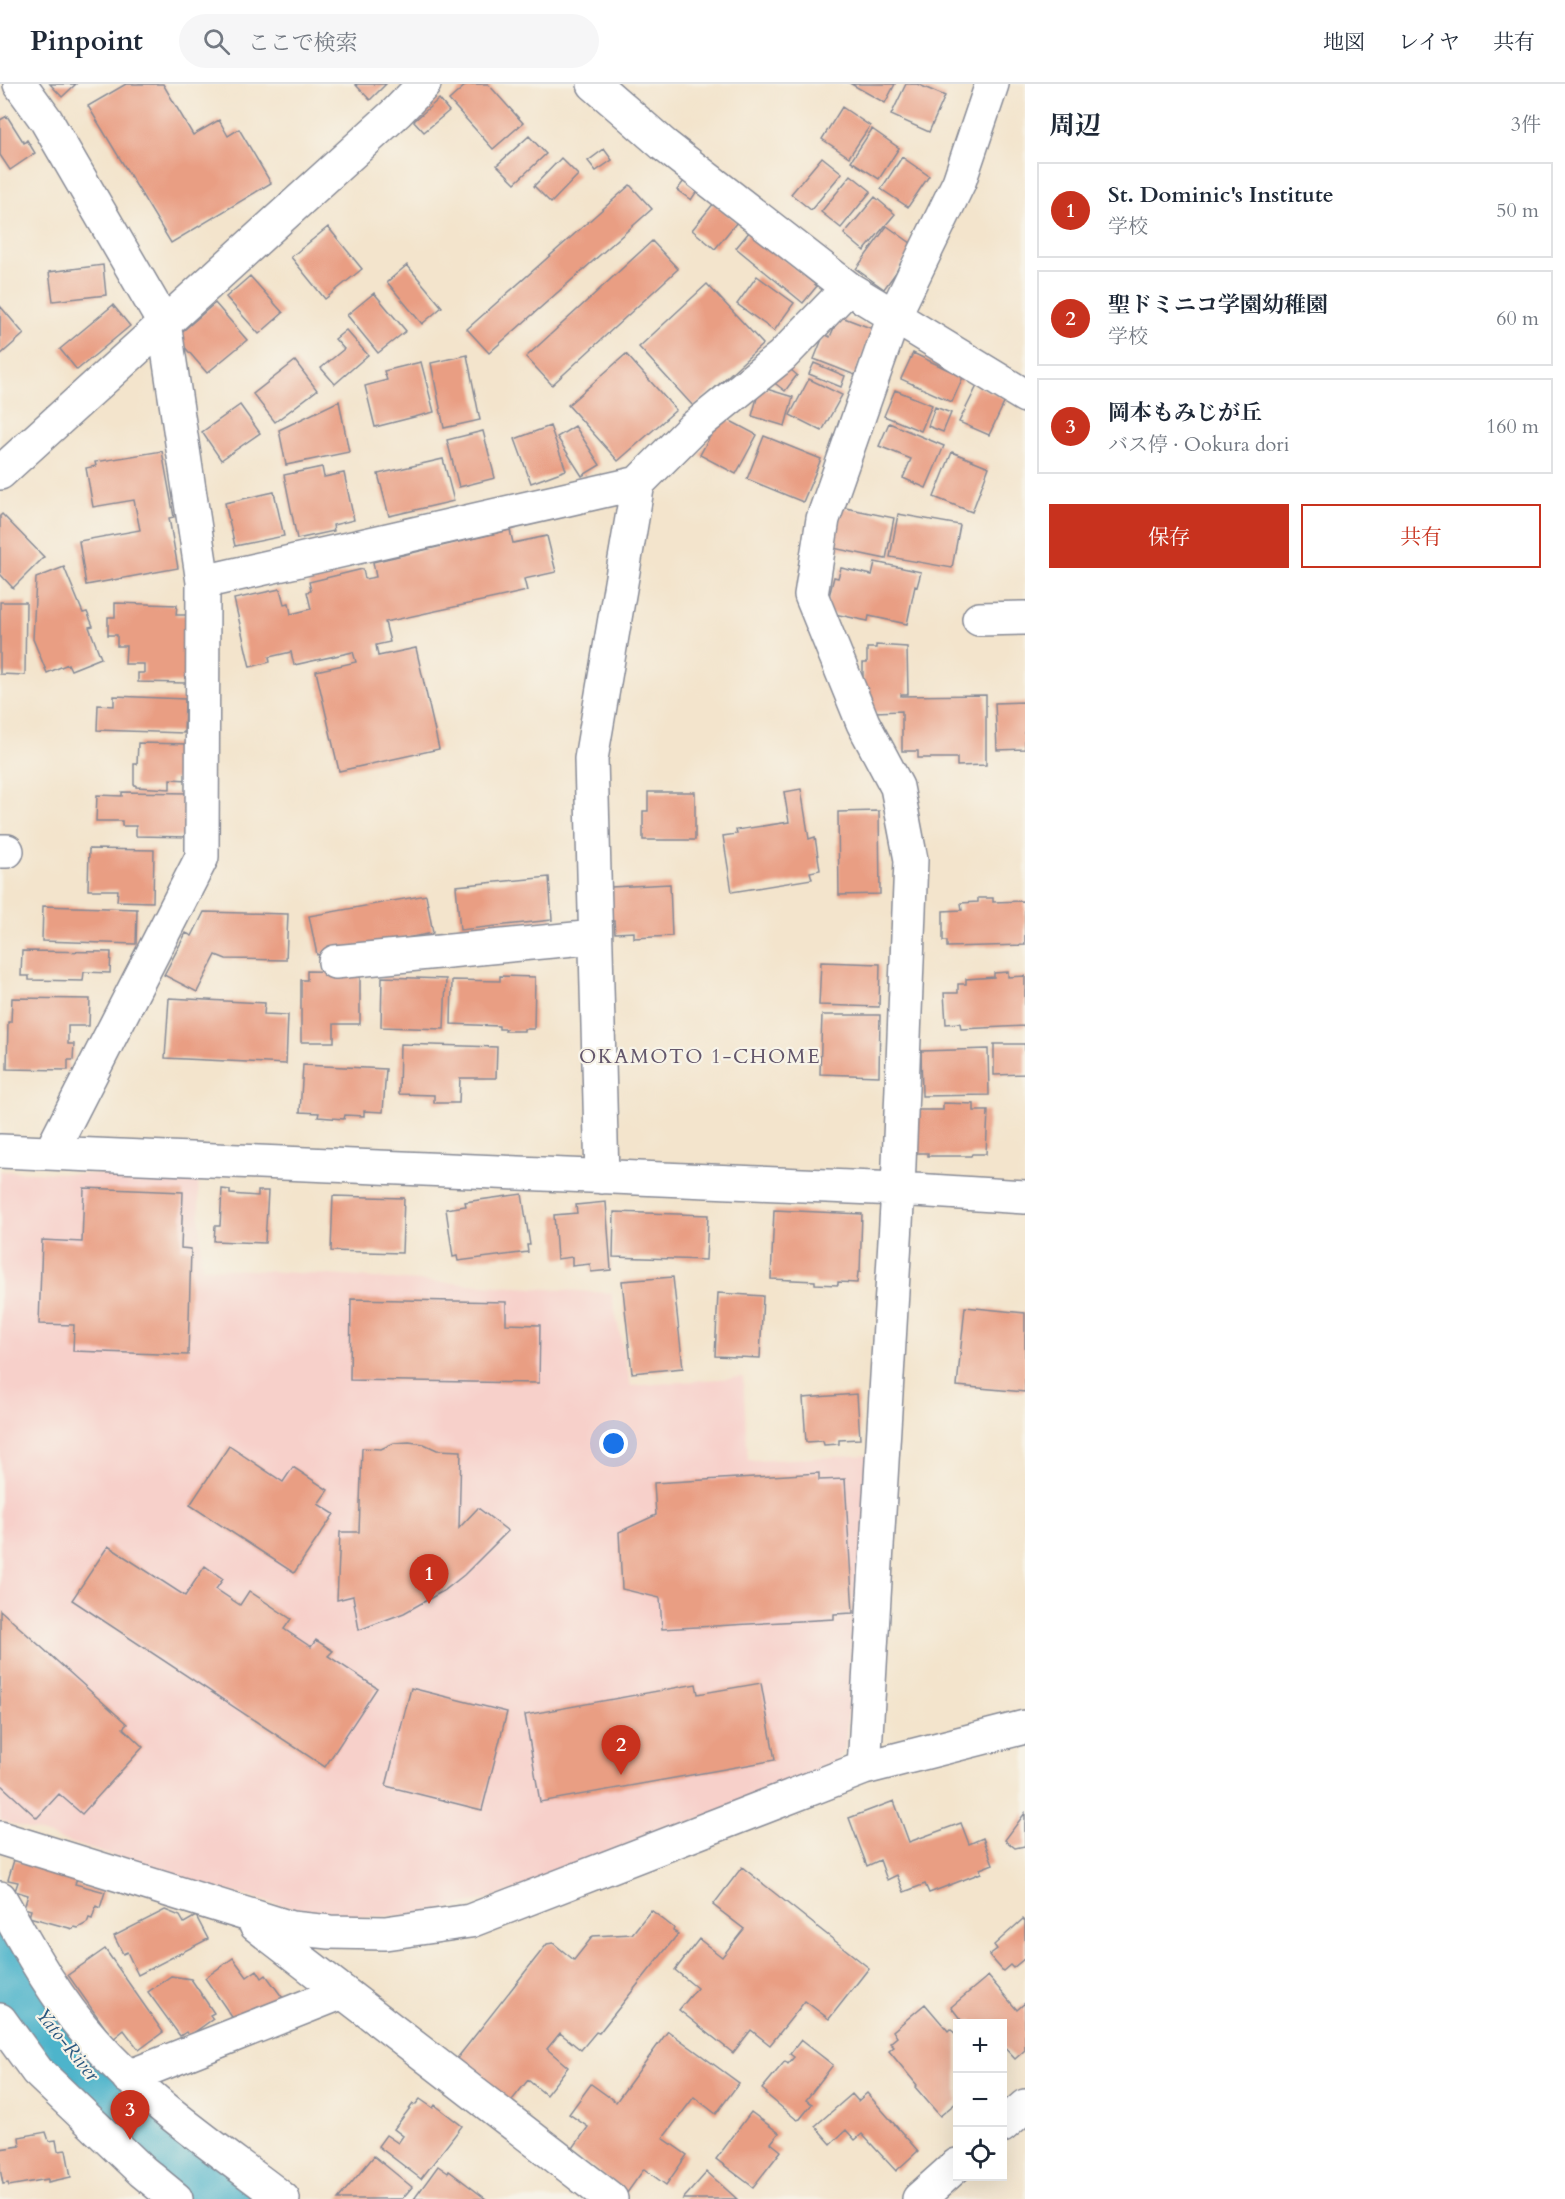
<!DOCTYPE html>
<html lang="ja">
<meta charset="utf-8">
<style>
:root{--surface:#fff;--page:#f6f6f7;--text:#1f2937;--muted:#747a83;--line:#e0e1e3;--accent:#c8321e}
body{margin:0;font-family:Cardo,"Noto Serif JP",serif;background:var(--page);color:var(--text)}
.controls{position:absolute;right:18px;bottom:18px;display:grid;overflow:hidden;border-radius:0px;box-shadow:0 6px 24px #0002}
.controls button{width:54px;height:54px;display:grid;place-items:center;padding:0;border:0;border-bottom:2px solid var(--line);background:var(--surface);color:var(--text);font:30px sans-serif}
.you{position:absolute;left:614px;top:1360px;width:21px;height:21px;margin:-15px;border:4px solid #fff;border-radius:50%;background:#1a73e8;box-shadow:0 0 0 9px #1a73e833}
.badge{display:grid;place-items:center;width:39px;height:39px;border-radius:50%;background:var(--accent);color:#fff;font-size:20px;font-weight:700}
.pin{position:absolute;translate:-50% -50px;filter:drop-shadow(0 2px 3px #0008)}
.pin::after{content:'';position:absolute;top:32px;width:21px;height:18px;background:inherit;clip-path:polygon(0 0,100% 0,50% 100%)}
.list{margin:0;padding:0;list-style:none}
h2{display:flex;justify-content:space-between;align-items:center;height:78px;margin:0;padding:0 24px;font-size:26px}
h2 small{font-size:20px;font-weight:400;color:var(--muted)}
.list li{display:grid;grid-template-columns:39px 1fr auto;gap:18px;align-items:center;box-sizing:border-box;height:96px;margin:0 12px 12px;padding:0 12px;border:2px solid var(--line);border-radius:0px}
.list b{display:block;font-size:22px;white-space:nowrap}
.list p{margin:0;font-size:20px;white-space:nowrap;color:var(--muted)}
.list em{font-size:20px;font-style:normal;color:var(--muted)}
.actions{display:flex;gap:12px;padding:18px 24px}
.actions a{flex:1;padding:14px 0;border:2px solid var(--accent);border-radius:0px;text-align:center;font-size:21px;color:var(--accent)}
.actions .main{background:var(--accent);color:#fff}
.icon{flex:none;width:33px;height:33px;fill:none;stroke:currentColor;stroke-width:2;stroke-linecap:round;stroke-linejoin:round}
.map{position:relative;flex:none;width:1025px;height:2115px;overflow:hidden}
header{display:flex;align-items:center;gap:36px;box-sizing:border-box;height:84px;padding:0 30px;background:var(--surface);border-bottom:2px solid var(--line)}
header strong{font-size:28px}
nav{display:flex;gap:33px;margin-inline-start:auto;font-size:21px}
.search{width:420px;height:54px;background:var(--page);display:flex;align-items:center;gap:15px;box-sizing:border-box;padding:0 21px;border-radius:33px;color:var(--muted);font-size:22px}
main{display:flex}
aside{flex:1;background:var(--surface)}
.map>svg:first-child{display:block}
.built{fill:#f7d0ca}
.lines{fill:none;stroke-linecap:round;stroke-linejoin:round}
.river{stroke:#4db4cb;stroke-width:63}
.building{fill:#e99e83}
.minor-casing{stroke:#878a95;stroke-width:36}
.minor{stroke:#fff;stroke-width:33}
.labels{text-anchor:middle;stroke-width:4.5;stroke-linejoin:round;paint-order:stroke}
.neighbourhood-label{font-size:20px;letter-spacing:1.5px;fill:#63566b;stroke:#f7f3e8}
.water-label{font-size:20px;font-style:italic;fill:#2a577f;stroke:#f7f3e8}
</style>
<header>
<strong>Pinpoint</strong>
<div class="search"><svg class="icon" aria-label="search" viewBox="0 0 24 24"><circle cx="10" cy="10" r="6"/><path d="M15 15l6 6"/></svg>ここで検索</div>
<nav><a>地図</a><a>レイヤ</a><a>共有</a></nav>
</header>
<main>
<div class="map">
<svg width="1025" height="2115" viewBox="0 0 1025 2115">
<rect width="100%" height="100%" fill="#f7f3e8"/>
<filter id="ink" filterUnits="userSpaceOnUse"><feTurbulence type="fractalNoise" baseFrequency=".0167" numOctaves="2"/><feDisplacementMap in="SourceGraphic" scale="12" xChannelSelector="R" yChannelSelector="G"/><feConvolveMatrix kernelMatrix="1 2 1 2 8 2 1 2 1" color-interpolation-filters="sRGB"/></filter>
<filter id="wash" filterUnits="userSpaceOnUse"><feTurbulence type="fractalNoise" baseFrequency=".008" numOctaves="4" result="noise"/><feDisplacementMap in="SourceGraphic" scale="24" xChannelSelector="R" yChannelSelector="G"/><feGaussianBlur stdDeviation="1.35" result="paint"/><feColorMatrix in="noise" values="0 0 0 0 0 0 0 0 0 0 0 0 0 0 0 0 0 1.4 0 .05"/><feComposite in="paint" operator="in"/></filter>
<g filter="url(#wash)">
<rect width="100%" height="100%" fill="#f3e4cc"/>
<path class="built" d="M0,1087L198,1093L202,1183L611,1209L631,1302L743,1293L748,1377L872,1371L845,1664L833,1683L513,1808L425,1831L346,1833L288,1823L203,1801L0,1736Z"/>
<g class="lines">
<path class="river" d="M0,1860L34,1918L77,1976L141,2039L236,2115"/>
</g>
<g id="blocks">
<path class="building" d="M50,0H76L62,13Z
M126,0H163L193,51L219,36L228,52L239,45L271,99L171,159L88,22Z
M355,0H386L370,16Z
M467,0H488L523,39L493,65L449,16Z
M851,0H895L885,19Z
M906,0H917L945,12L929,48L891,31Z
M439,15L449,27L424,48L414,37Z
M842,23L870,42L849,73L822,55Z
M7,32L24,59L27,56L35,69L10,86L0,71V36Z
M872,45L899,64L879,95L851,77Z
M529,52L546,70L515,99L497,81Z
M604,65L612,76L596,87L588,77Z
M822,73L842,89L811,126L791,110Z
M902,73L929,92L908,123L881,105Z
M561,74L578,91L551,119L534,102Z
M851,91L871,107L841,144L821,128Z
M684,97L697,107L691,116L677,106Z
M630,101L652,125L489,269L467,245Z
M875,113L895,130L864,167L844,150Z
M714,119L737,138L715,165L692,146Z
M887,142L915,162L884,205L856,185Z
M328,143L362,185L325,215L291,173Z
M750,147L817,202L803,219L736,164Z
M652,157L678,185L552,301L526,273Z
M103,181L106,211L53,217L49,188Z
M407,181L442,223L422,240L387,198Z
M250,192L283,229L259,250L226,213Z
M757,192L794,219L774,247L737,220Z
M707,200L763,260L694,323L639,263Z
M374,209L406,247L378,269L347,231Z
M215,219L247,256L207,289L176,253Z
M113,221L130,242L77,286L60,265Z
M0,222L24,250L0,271Z
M839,232L873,245L855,291L814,275L824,250L830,253Z
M346,246L368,271L335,300L321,284L344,265L335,255Z
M913,269L963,293L952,318L901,295Z
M626,270L676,326L618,377L568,321Z
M467,271L480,336L444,344L431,279Z
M295,277L317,306L275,338L253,310Z
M421,278L434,328L375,343L365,302L387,296L384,287Z
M814,279L845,292L841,303L809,290Z
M785,281L797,291L785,307L772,297Z
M809,295L842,311L822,347L790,331Z
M977,302L1006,315L989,351L959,338Z
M760,303L793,313L785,342L752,332Z
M895,306L932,321L921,347L884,332Z
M339,317L349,368L286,381L279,346Z
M240,321L260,349L221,376L202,348Z
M935,323L951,329L943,348L928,342Z
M721,332L757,351L736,390L700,371Z
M889,339L944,362L926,404L903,394L911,375L879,362Z
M550,342L566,386L531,399L515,355Z
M575,342L600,381L582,392L557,353Z
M483,347L495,394L459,403L447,356Z
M764,352L821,375L803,418L747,395Z
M162,367L174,433L169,434L178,484L86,501L79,457L140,446L134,416L93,423L86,384L96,382L95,378Z
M952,368L989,383L972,428L934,413Z
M443,375L454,417L389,432L378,390Z
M322,383L324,393L344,389L354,436L333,441L334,447L297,455L284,391Z
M274,408L284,452L235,462L225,419Z
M841,423L894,434L886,475L833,464Z
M2,430L44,473L13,504L0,490V432Z
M898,430L960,441L952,484L890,473Z
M510,446L513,459L547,452L556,488L524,495L527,507L385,538L390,558L376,561L378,572L416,564L439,665L339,687L316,587L356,578L353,568L294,581L291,568L269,573L270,578L250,583L234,515L280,505L284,520L289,519L291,530L311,525L307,508L311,507L309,498L363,485L365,495L376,493L373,478Z
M875,478L921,488L917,503L915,502L907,540L869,532L868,537L825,528L834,493L838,494L841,484L872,491Z
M64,483L83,529L87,528L93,542L89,543L101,574L71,586L68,580L47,589L33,555L36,494Z
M0,518H26L25,591L0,590Z
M115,519L177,521L176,531H188L186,599L138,598V589H144V580H125L126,562H117V551H108V533H115Z
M876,561L907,563L908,610H901V612L986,611V681L957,682V674H918V667H902V627L874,628L863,611V579H867V564H876Z
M114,612L185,615L184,649L97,646L98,621L114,622Z
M1025,618V665L997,666L995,619Z
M138,659L191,660L189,696L170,695V705L136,703V701H134V680H137Z
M801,705L809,755L815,753L820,786L810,788L812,795L732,808L723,752L737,750L736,746L789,738L784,708Z
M122,708L189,709V753L136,752V742H122V737H96L97,711L122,712Z
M648,708H695V756H643V727H648Z
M879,727L880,810L839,811L838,728Z
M89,765L154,766L153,818L117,817L118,806H88Z
M549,793L552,836L460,846L456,802Z
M670,800L672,852L634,854V848L615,849L614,837H608L611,803Z
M426,811L433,849L317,871L309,832Z
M978,814H993V818L1025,817V861L947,863V857H943V827L962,826L961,819L978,818Z
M43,822L137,825L136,860L42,857Z
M204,828L288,830L286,876L226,875L216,871L197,908L164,891L186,849L192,852Z
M22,867L111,868L110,889L84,888L83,897L29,896V892H21Z
M821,878L880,880L879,923L819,921Z
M307,887L360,888V940H334V958H301V896H307Z
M1008,888V893L1025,892V942L961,945L960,939L946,940L944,909H958V900H966V895L994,893V889Z
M500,892L535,893L534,945H524V947H505L506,945H499V942L451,940L452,896L500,897Z
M382,893L446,895L444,945L381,943Z
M12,914L90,915L89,942H68V960H74L73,976H68V986L7,985L8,938H11Z
M169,914L265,919L264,930L288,931L286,980L165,974Z
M822,931H880L879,992L820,990Z
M400,960L497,963L496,994H460L459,1019H434V1011L399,1010Z
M994,960H1025V990L994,991Z
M988,965L989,1011L922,1012L921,967Z
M303,981L386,985L383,1028L364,1027V1032L345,1031L344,1035L318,1033L319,1029L300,1028Z
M943,1019L974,1020V1027H988L986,1070H972L971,1072H928V1069H915V1026H943Z
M84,1104L183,1108L181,1164L191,1165L188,1271L73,1267L74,1241L39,1240L42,1156L82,1158Z
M222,1105L230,1106V1110L258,1112V1107H268L265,1159L214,1157L215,1142H220Z
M522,1110L530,1161H527L528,1168L458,1177L457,1172L453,1173L446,1125L466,1122L465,1118Z
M333,1112L404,1114L402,1169L331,1167Z
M606,1118L611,1186L591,1188L590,1180L572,1182V1173L557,1175L554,1131L577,1129L576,1121Z
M774,1126L862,1130L860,1188H858L857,1199L838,1198V1201L815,1200V1197L771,1195Z
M614,1128L708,1131L706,1176L613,1173Z
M673,1193L683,1284L632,1289L622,1197Z
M718,1209L763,1212L760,1274L715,1272Z
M351,1215L506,1218V1240L540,1241L539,1299L350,1296Z
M965,1223L1025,1229V1308L957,1302Z
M857,1310L860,1355L839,1356V1360L824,1361L823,1357L806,1358L803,1314Z
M409,1358L424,1360L437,1366L461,1367L459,1444L478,1424L508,1447L464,1491L445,1506L404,1529L359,1546L353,1512L337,1516L340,1448H359L362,1364L381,1365L394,1359Z
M229,1362L283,1398L293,1383L328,1406L318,1420L334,1430L294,1489L190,1421Z
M819,1389V1396L845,1395L853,1529L834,1530V1535L662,1545L660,1514L622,1505L619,1448L656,1431L654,1399Z
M108,1462L185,1512L205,1482L223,1495L216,1505L240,1521L249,1507L291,1535L284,1545L311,1563L316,1556L333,1567L328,1572L377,1604L325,1683L72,1516Z
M0,1526L127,1640L123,1644L143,1663L82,1730L59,1710L37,1734L0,1700Z
M761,1599L775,1676L540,1718L525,1631L696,1600L698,1610Z
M411,1604L507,1628L482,1726L386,1702Z
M894,1717L909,1758L961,1739L969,1760L983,1754L993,1780L980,1785L981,1789L929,1809L925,1800L904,1808L897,1791L887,1796L880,1776L867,1782L849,1734Z
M1025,1729V1762L1015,1764L1005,1756Z
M14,1776L77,1794L75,1800L105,1808L100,1824L96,1822L92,1835L89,1834L87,1839L78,1844L74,1843L73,1845L29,1833L31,1826L24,1824L28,1811L15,1807L18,1798L8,1796Z
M742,1783L869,1884L829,1935L805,1917L770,1961L751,1946L733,1969L679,1926L697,1904L675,1886L699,1855L722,1873L744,1845L713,1821Z
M165,1826L180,1832L184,1839L196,1832L208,1855L138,1891L127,1868L123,1870L114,1852Z
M651,1826L674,1844L673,1847L678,1850L599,1949L596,1948L581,1966L560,1949L547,1965L568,1983L546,2011L528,1996L509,2020L455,1977L547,1860L553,1859L574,1876L593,1852L632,1850Z
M1023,1835L1025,1837V1877L1024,1875L1013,1884L1010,1881L1003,1887L989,1871L997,1865L994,1861Z
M105,1865L163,1948L139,1966L124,1946L113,1955L68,1891Z
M233,1874L247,1893L257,1886L262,1894L266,1891L285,1917L234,1936L205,1894Z
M171,1892L191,1895L214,1929L210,1931L213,1935L189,1952L186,1948L180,1952L148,1908Z
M988,1892L1017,1926L1025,1919V1966L1015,1975L1002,1961V1940H973L971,1937L964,1940L951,1923Z
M925,1920L948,1947L950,1945L957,1951V2018L940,2032L915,2003L917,2001L889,1967L894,1963L890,1959L897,1953L893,1947Z
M668,1947L739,1999L716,2030L694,2013L663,2054L687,2071L666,2101L644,2085L627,2109L571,2067L588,2043L569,2030L591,2000L616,2018Z
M801,1956L833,1981L806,2016L812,2020L800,2035L797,2036L766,2010L767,2009L762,2005L785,1977L788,1980L794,1973L790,1970Z
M867,2009L918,2067L896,2087L862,2050L855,2056L846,2046L831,2060L815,2042L852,2010L858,2017Z
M420,2015L433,2024L435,2021L462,2042L421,2095L378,2062L386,2051L398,2059L403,2052L394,2045L413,2020L415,2021Z
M751,2028L779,2049L771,2059L781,2067L753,2103L716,2075Z
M46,2048L49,2057L56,2056L58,2067L66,2066L71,2093L48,2098V2095L9,2102L8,2099L3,2100L0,2085V2065L20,2062L19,2053Z
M374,2072L412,2103L402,2115H338Z
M438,2082L448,2089L449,2087L486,2115H414Z
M707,2088L737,2115H683Z"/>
</g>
</g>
<g filter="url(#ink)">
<use href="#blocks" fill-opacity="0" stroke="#878a95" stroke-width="1.5"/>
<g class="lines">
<g class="minor-casing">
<path id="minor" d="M20,0L46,36L164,239L203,498L202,773L51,1068
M594,0L664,61L848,204L1025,312
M0,389L397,28L424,0
M203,498L638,399
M979,535L1025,534
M0,767H7
M335,878L595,853
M0,1067L898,1105L1025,1113
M602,1093L591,675L638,399L693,344L782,272L848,204
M864,1684L898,1105L911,776L897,703L863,639L811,511L823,435L894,232L959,98L992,0
M0,1754L291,1844L330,1848L385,1849L470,1837L864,1684L1025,1643
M0,1814C28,1864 55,1914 93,1956C147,2018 218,2065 283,2115
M256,1841L611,2115
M0,1936L37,1987L142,2087L176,2115
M128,1993L343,1908
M1002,2042L1025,2022
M919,2115L957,2081"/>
</g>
<use href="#minor" class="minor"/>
</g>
</g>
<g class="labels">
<g class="neighbourhood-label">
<text x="700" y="979">OKAMOTO 1-CHOME</text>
</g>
<g class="water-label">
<text transform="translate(68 1960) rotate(51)" y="7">Yato-River</text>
</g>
</g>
</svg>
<div class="controls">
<button>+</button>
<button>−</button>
<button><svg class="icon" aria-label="locate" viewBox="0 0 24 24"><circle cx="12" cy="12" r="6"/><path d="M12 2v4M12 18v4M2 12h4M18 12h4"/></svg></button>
</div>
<div class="you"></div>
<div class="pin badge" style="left:429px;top:1520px">1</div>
<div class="pin badge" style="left:621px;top:1691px">2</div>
<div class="pin badge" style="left:130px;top:2056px">3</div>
</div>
<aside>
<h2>周辺<small>3件</small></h2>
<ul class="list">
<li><span class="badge">1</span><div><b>St. Dominic's Institute</b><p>学校</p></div><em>50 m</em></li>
<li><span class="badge">2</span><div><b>聖ドミニコ学園幼稚園</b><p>学校</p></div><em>60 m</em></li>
<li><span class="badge">3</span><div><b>岡本もみじが丘</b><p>バス停 · Ookura dori</p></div><em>160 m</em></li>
</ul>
<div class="actions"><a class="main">保存</a><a>共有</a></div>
</aside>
</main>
